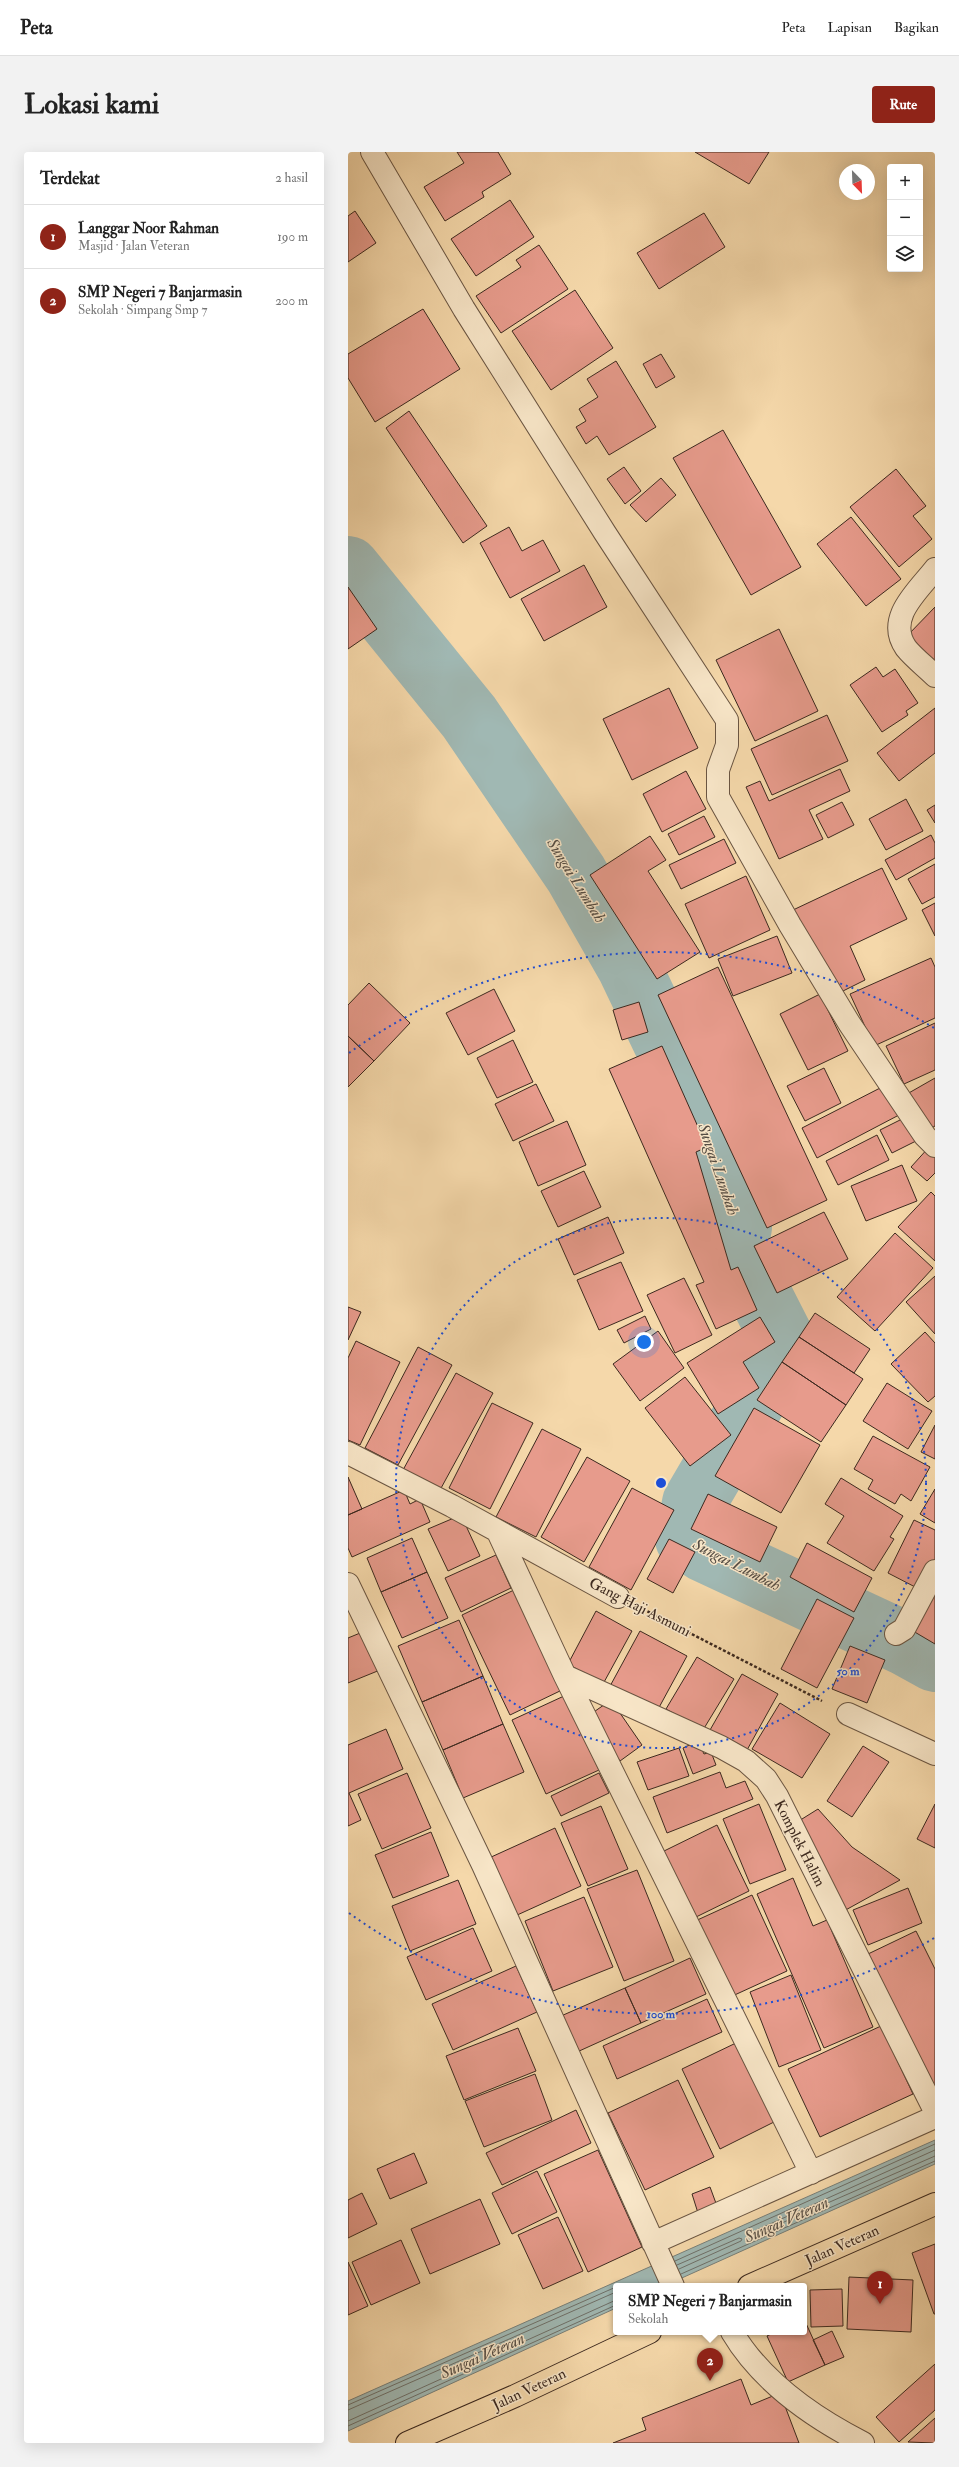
<!DOCTYPE html>
<html lang="id">
<meta charset="utf-8">
<style>
:root{--surface:#fff;--page:#f2f2f2;--text:#222;--muted:#767676;--line:#e0e0e0;--accent:#8f2418}
body{margin:0;font-family:"IM FELL Double Pica",serif;background:var(--page);color:var(--text)}
.controls{position:absolute;right:12px;top:12px;display:grid;overflow:hidden;border-radius:4px;box-shadow:0 4px 16px #0002}
.controls button{width:36px;height:36px;display:grid;place-items:center;padding:0;border:0;border-bottom:1px solid var(--line);background:var(--surface);color:var(--text);font:20px sans-serif}
.compass{position:absolute;left:491px;top:12px;width:36px;height:36px;border-radius:50%;background:var(--surface);box-shadow:0 4px 16px #0002;rotate:157deg}
.you{position:absolute;left:296px;top:1190px;width:14px;height:14px;margin:-10px;border:3px solid #fff;border-radius:50%;background:#1a73e8;box-shadow:0 0 0 6px #1a73e833}
.badge{display:grid;place-items:center;width:26px;height:26px;border-radius:50%;background:var(--accent);color:#fff;font-size:13px;font-weight:700}
.pin{position:absolute;translate:-50% -33px;filter:drop-shadow(0 1px 2px #0008)}
.pin::after{content:'';position:absolute;top:21px;width:14px;height:12px;background:inherit;clip-path:polygon(0 0,100% 0,50% 100%)}
.popup{position:absolute;left:265px;top:2131px;width:194px;height:52px;box-sizing:border-box;display:grid;place-content:center;border-radius:4px;background:var(--surface);filter:drop-shadow(0 1px 3px #0005);font-size:13px;white-space:nowrap;color:var(--muted)}
.popup b{font-size:15px;color:var(--text)}
.popup::after{content:'';position:absolute;left:50%;top:100%;margin-left:-8px;border:8px solid transparent;border-top-color:var(--surface)}
.list{margin:0;padding:0;list-style:none}
h2{display:flex;justify-content:space-between;align-items:center;height:52px;margin:0;padding:0 16px;font-size:17px}
h2 small{font-size:13px;font-weight:400;color:var(--muted)}
.list li{display:grid;grid-template-columns:26px 1fr auto;gap:12px;align-items:center;box-sizing:border-box;height:64px;padding:0 16px;border-top:1px solid var(--line)}
.list b{display:block;font-size:15px;white-space:nowrap}
.list p{margin:0;font-size:13px;white-space:nowrap;color:var(--muted)}
.list em{font-size:13px;font-style:normal;color:var(--muted)}
.icon{flex:none;width:22px;height:22px;fill:none;stroke:currentColor;stroke-width:2;stroke-linecap:round;stroke-linejoin:round}
.map{position:relative;flex:none;width:587px;height:2291px;overflow:hidden;border-radius:4px}
header{display:flex;align-items:center;gap:24px;box-sizing:border-box;height:56px;padding:0 20px;background:var(--surface);border-bottom:1px solid var(--line)}
header strong{font-size:19px}
nav{display:flex;gap:22px;margin-inline-start:auto;font-size:14px}
.intro{display:flex;align-items:center;justify-content:space-between;box-sizing:border-box;height:96px;padding:0 24px}
h1{margin:0;font-size:28px}
.button{padding:10px 18px;border-radius:4px;background:var(--accent);color:#fff;font-size:14px;font-weight:700}
main{display:flex;gap:24px;padding:0 24px}
aside{flex:1;background:var(--surface);border-radius:4px;box-shadow:0 4px 16px #0002}
.map>svg:first-child{display:block}
.water{fill:#a0b8b3;stroke:#787f78}
.lines{fill:none;stroke-linecap:round;stroke-linejoin:round}
.shore{stroke:#6e7069;stroke-width:1}
.river{stroke:#a0b8b3;stroke-width:64}
.building{fill:#e79b8c;stroke:#3c291f}
.minor-casing{stroke:#6a5542;stroke-width:24}
.primary-casing{stroke:#3c291f;stroke-width:24}
.path{stroke:#3c291f;stroke-width:2.5;stroke-dasharray:3 2;stroke-linecap:butt}
.minor{stroke:#f8e6c8;stroke-width:22}
.primary{stroke:#f5d8aa;stroke-width:22}
.ring{fill:none;stroke:#1d4ed8;stroke-width:2;stroke-dasharray:2 4}
.labels{text-anchor:middle;stroke-width:3;stroke-linejoin:round;paint-order:stroke}
.street-label{font-size:15px;fill:#3c291f;stroke:#f8e6c8}
.water-label{font-size:16px;font-style:italic;fill:#554d44;stroke:#f8e6c8}
.centre{fill:#1d4ed8;stroke:#f8e6c8;stroke-width:2}
.ring-label{font-size:12px;text-anchor:middle;font-weight:bold;fill:#1d4ed8;stroke:#f8e6c8;stroke-width:3;stroke-linejoin:round;paint-order:stroke}
</style>
<header>
<strong>Peta</strong>
<nav><a>Peta</a><a>Lapisan</a><a>Bagikan</a></nav>
</header>
<div class="intro"><h1>Lokasi kami</h1><a class="button">Rute</a></div>
<main>
<aside>
<h2>Terdekat<small>2 hasil</small></h2>
<ul class="list">
<li><span class="badge">1</span><div><b>Langgar Noor Rahman</b><p>Masjid · Jalan Veteran</p></div><em>190 m</em></li>
<li><span class="badge">2</span><div><b>SMP Negeri 7 Banjarmasin</b><p>Sekolah · Simpang Smp 7</p></div><em>200 m</em></li>
</ul>
</aside>
<div class="map">
<svg width="587" height="2291" viewBox="0 0 587 2291">
<rect width="100%" height="100%" fill="#f5d8aa"/>
<filter id="stains"><feTurbulence type="fractalNoise" baseFrequency=".005" numOctaves="4"/><feColorMatrix values="0 0 0 0 .2 0 0 0 0 .09 0 0 0 0 .02 0 0 0 .5 -.17"/></filter>
<radialGradient id="worn" r=".72"><stop offset=".6" stop-color="#630" stop-opacity="0"/><stop offset="1" stop-color="#630" stop-opacity=".3"/></radialGradient>
<path class="water" d="M587,1988V2012L316,2134H268V2156L0,2279V2249Z"/>
<g class="lines">
<path class="shore" d="M587,1998L402,2081L401,2083L404,2084L587,2004
M327,2109L587,1992
M329,2113L391,2086L394,2087L393,2089L331,2117
M333,2122L587,2009
M0,2253L268,2135
M0,2258L268,2140
M0,2269L268,2148
M0,2274L268,2153"/>
<path class="river" d="M0,416L121,565L228,722L281,815L366,993L365,1009L392,1075L388,1096L438,1194L346,1351L339,1387L356,1398L558,1492L587,1508"/>
</g>
<path class="building" d="M109,0H150L163,22L134,40L136,45L97,69L76,35L116,11Z
M347,0H421L401,32Z
M162,48L186,85L128,124L103,87Z
M7,59L28,91L0,110V64Z
M356,61L377,95L311,137L289,101Z
M191,93L220,137L153,181L128,144L173,115L168,108Z
M227,138L265,196L203,238L164,179Z
M75,157L112,217L27,270L0,226V202Z
M313,202L327,225L308,236L295,212Z
M268,209L308,275L261,303L249,284L238,292L228,275L238,269L231,257L250,245L239,227Z
M61,259L139,374L115,391L38,276Z
M375,278L453,415L403,443L325,306Z
M276,315L293,339L277,352L259,327Z
M548,317L578,354L565,364L584,387L551,415L502,355Z
M313,326L328,343L298,370L282,353Z
M503,365L553,427L518,454L469,392Z
M161,375L174,399L195,388L212,419L162,446L132,391Z
M236,413L259,455L196,489L173,447Z
M0,435L29,477L0,497Z
M587,455V512L558,485Z
M431,477L470,559L407,589L368,508Z
M528,515L535,525L547,517L570,551L558,559L560,563L534,580L502,533Z
M321,536L350,596L284,628L255,567Z
M587,556V601L551,629L529,601Z
M479,563L500,609L424,643L403,597Z
M492,617L502,639L461,658L475,687L431,707L398,635L412,629L421,649Z
M338,619L358,657L314,680L295,642Z
M558,647L575,679L538,698L521,667Z
M494,650L506,673L480,686L468,663Z
M587,653V671L579,658Z
M356,664L367,685L331,703L320,682Z
M583,683L587,691V706L548,728L537,708Z
M302,684L318,708L300,719L352,800L309,827L242,723Z
M376,687L388,711L333,737L321,713Z
M587,712V745L574,752L560,727Z
M534,716L559,767L502,794L517,828L487,843L445,758Z
M398,724L422,778L361,806L337,752Z
M587,751V784L574,758Z
M429,784L444,821L385,844L370,807Z
M583,806L587,815V866L526,894L502,842Z
M370,815L479,1048L419,1076L310,843Z
M21,831L62,871L26,909L0,884V853Z
M146,837L167,879L120,903L98,861Z
M472,842L500,899L460,918L432,862Z
M291,850L300,880L274,888L265,858Z
M587,871V918L556,932L538,894Z
M0,884L26,909L0,935Z
M165,888L185,930L149,946L129,906Z
M314,894L359,995L348,1000L383,1118L390,1115L409,1158L368,1177L348,1133L356,1130L261,917Z
M476,916L493,951L457,969L439,934Z
M587,926V974L580,978L559,942Z
M188,932L206,969L165,989L147,952Z
M536,934L551,963L469,1006L454,976Z
M558,965L570,988L544,1001L532,978Z
M219,969L238,1013L190,1034L171,990Z
M529,983L541,1008L490,1033L478,1009Z
M582,994L587,999V1021L579,1029L563,1015Z
M554,1013L569,1049L518,1069L503,1034Z
M236,1019L253,1055L210,1075L193,1039Z
M583,1040L587,1044V1109L550,1075Z
M476,1060L500,1107L429,1141L406,1094Z
M260,1065L276,1101L226,1123L210,1087Z
M547,1081L585,1116L527,1179L489,1145Z
M273,1110L295,1159L251,1178L229,1128Z
M587,1124V1182L558,1150Z
M336,1126L364,1183L327,1201L299,1143Z
M0,1155L13,1160L0,1188Z
M467,1161L522,1197L506,1221L451,1185Z
M297,1164L303,1177L276,1191L269,1178Z
M412,1165L427,1190L395,1210L411,1236L370,1262L339,1211Z
M310,1179L336,1216L292,1249L265,1212Z
M577,1180L587,1191V1244L580,1250L543,1212Z
M451,1185L515,1227L498,1253L434,1210Z
M8,1189L52,1210L12,1293L0,1288V1206Z
M70,1195L104,1213L50,1313L17,1296Z
M434,1210L498,1253L473,1290L409,1248Z
M108,1221L145,1241L92,1338L55,1318Z
M337,1225L383,1283L342,1314L297,1256Z
M539,1231L584,1259L560,1297L515,1269Z
M144,1251L185,1271L142,1357L101,1336Z
M406,1256L472,1293L433,1361L367,1324Z
M587,1273V1307L573,1300Z
M194,1277L233,1297L188,1385L148,1365Z
M525,1284L582,1315L563,1349L553,1342L547,1352L520,1337L525,1328L506,1317Z
M239,1305L282,1329L236,1410L193,1385Z
M0,1325L14,1357L0,1363Z
M493,1326L555,1364L542,1385L546,1387L526,1419L479,1391L496,1364L477,1352Z
M284,1336L326,1358L283,1438L241,1415Z
M587,1337V1371L572,1362Z
M56,1338L62,1352L72,1347L82,1370L4,1405L0,1396V1363Z
M360,1342L429,1375L412,1410L343,1377Z
M113,1363L132,1404L100,1419L80,1377Z
M566,1368L587,1378V1410L573,1438L540,1421Z
M64,1386L79,1420L33,1440L19,1406Z
M321,1387L347,1400L325,1441L299,1427Z
M459,1391L524,1426L506,1460L442,1425Z
M148,1403L163,1436L113,1460L97,1426Z
M79,1420L100,1466L54,1486L33,1440Z
M166,1438L214,1538L162,1563L114,1463Z
M587,1440V1492L565,1479Z
M469,1447L506,1466L469,1536L433,1517Z
M248,1459L284,1479L255,1532L220,1512Z
M111,1468L135,1524L74,1550L50,1494Z
M17,1479L32,1518L0,1531V1486Z
M292,1479L339,1504L308,1561L261,1536Z
M502,1494L537,1508L519,1551L484,1537Z
M349,1505L386,1527L355,1578L318,1557Z
M394,1522L430,1542L399,1598L362,1578Z
M135,1524L155,1572L95,1598L74,1550Z
M216,1544L251,1618L198,1642L164,1568Z
M263,1548L294,1593L272,1609L240,1564Z
M432,1551L482,1582L454,1626L404,1597Z
M155,1572L176,1620L115,1646L95,1598Z
M38,1577L55,1617L1,1641L13,1668L0,1674V1593Z
M350,1589L356,1602L363,1600L368,1613L345,1622L335,1596Z
M515,1594L541,1610L504,1665L479,1649Z
M331,1596L341,1624L300,1638L289,1610Z
M372,1620L378,1636L397,1629L405,1647L319,1681L305,1645Z
M59,1621L83,1676L34,1697L10,1642Z
M251,1621L261,1641L213,1664L203,1644Z
M411,1652L438,1718L402,1732L375,1667Z
M587,1652V1696L569,1687Z
M253,1654L280,1717L240,1734L213,1671Z
M470,1657L504,1695L552,1728L494,1760L446,1672Z
M369,1673L401,1739L346,1766L314,1700Z
M207,1676L233,1734L167,1764L141,1706Z
M83,1680L101,1724L45,1746L27,1703Z
M289,1718L326,1809L276,1829L239,1737Z
M445,1726L465,1774L479,1768L525,1875L476,1896L409,1742Z
M110,1728L128,1772L62,1799L44,1754Z
M560,1736L574,1771L520,1793L505,1758Z
M404,1743L439,1819L380,1846L345,1770Z
M236,1745L265,1815L205,1839L177,1769Z
M125,1776L144,1819L78,1848L59,1805Z
M568,1779L587,1817V1937L520,1802Z
M342,1806L358,1842L293,1871L277,1836Z
M168,1814L189,1860L105,1898L84,1852Z
M443,1823L473,1898L431,1915L402,1840Z
M277,1836L293,1871L229,1900L213,1864Z
M359,1847L374,1880L269,1927L255,1894Z
M533,1874L565,1942L472,1985L440,1917Z
M170,1876L188,1919L116,1948L98,1904Z
M390,1890L428,1969L372,1997L334,1917Z
M187,1922L204,1968L136,1995L117,1949Z
M330,1928L366,2005L297,2038L260,1961Z
M228,1958L243,1991L154,2033L138,2001Z
M250,1998L294,2095L240,2120L196,2022Z
M66,2001L79,2031L42,2047L29,2017Z
M189,2019L209,2060L164,2082L144,2041Z
M362,2035L369,2054L350,2061L344,2042Z
M14,2041L29,2072L0,2086V2048Z
M132,2047L152,2092L82,2122L63,2077Z
M210,2065L235,2119L195,2137L170,2083Z
M53,2088L72,2131L23,2153L4,2110Z
M587,2092V2162H586L564,2101Z
M0,2110L20,2154L0,2163Z
M501,2125L565,2128L563,2180L499,2177Z
M494,2137L495,2174L463,2175L462,2138Z
M456,2167L477,2213L440,2230L419,2184L427,2180H456Z
M484,2179L496,2205L477,2213L465,2188Z
M587,2212V2258L551,2290L528,2265Z
M393,2227L403,2253L432,2241L451,2291H265L298,2278L294,2266Z
M587,2266V2291L560,2290Z"/>
<g class="lines">
<g class="minor-casing">
<path id="minor" d="M24,0L116,157L257,381L379,568V593L370,618V645L442,773L501,871L577,984L587,994
M587,417C570,439 537,466 558,496C566,506 578,515 587,524
M0,1301L104,1354L270,1445
M150,1380L217,1524L463,2021
M0,1432L135,1713L325,2134
M548,1482L556,1477L587,1419
M217,1524L373,1595L398,1609L418,1627L429,1644L587,1959
M500,1562L587,1602
M305,2091L587,1965
M384,2180C413,2229 464,2265 515,2291"/>
</g>
<g class="primary-casing">
<path id="primary" d="M401,2134L587,2052
M59,2291L167,2244L302,2180"/>
</g>
<path class="path" d="M295,1457L474,1549"/>
<use href="#minor" class="minor"/>
<use href="#primary" class="primary"/>
</g>
<g class="ring">
<circle cx="313" cy="1331" r="265"/>
<path d="M586 1786A531 531 0 0 1 1 1761M1 901A531 531 0 0 1 586 876"/>
</g>
<g class="labels">
<g class="street-label">
<text transform="translate(292 1455) rotate(27)" y="5">Gang Haji Asmuni</text>
<text transform="translate(452 1691) rotate(63)" y="5">Komplek Halim</text>
<text transform="translate(494 2093) rotate(-24)" y="5">Jalan Veteran</text>
<text transform="translate(181 2237) rotate(-25)" y="5">Jalan Veteran</text>
</g>
<g class="water-label">
<text transform="translate(229 728) rotate(58)" y="6">Sungai Lumbah</text>
<text transform="translate(371 1017) rotate(71)" y="6">Sungai Lumbah</text>
<text transform="translate(389 1412) rotate(27)" y="6">Sungai Lumbah</text>
<text transform="translate(438 2067) rotate(-24)" y="6">Sungai Veteran</text>
<text transform="translate(134 2203) rotate(-24)" y="6">Sungai Veteran</text>
</g>
</g>
<circle cx="313" cy="1331" r="6" class="centre"/>
<g class="ring-label">
<text x="500" y="1523">50 m</text>
<text x="313" y="1866">100 m</text>
</g>
<rect width="100%" height="100%" filter="url(#stains)"/>
<rect width="100%" height="100%" fill="url(#worn)"/>
</svg>
<div class="controls">
<button>+</button>
<button>−</button>
<button><svg class="icon" aria-label="layers" viewBox="0 0 24 24"><path d="M12 4l9 5-9 5-9-5zM3 14l9 5 9-5"/></svg></button>
</div>
<svg class="compass" viewBox="-18 -18 36 36"><path d="M0-13l5 13h-10z" fill="#e53935"/><path d="M0 13l5-13h-10z" fill="#767676"/></svg>
<div class="you"></div>
<div class="pin badge" style="left:532px;top:2152px">1</div>
<div class="pin badge" style="left:362px;top:2229px">2</div>
<div class="popup"><b>SMP Negeri 7 Banjarmasin</b>Sekolah</div>
</div>
</main>
